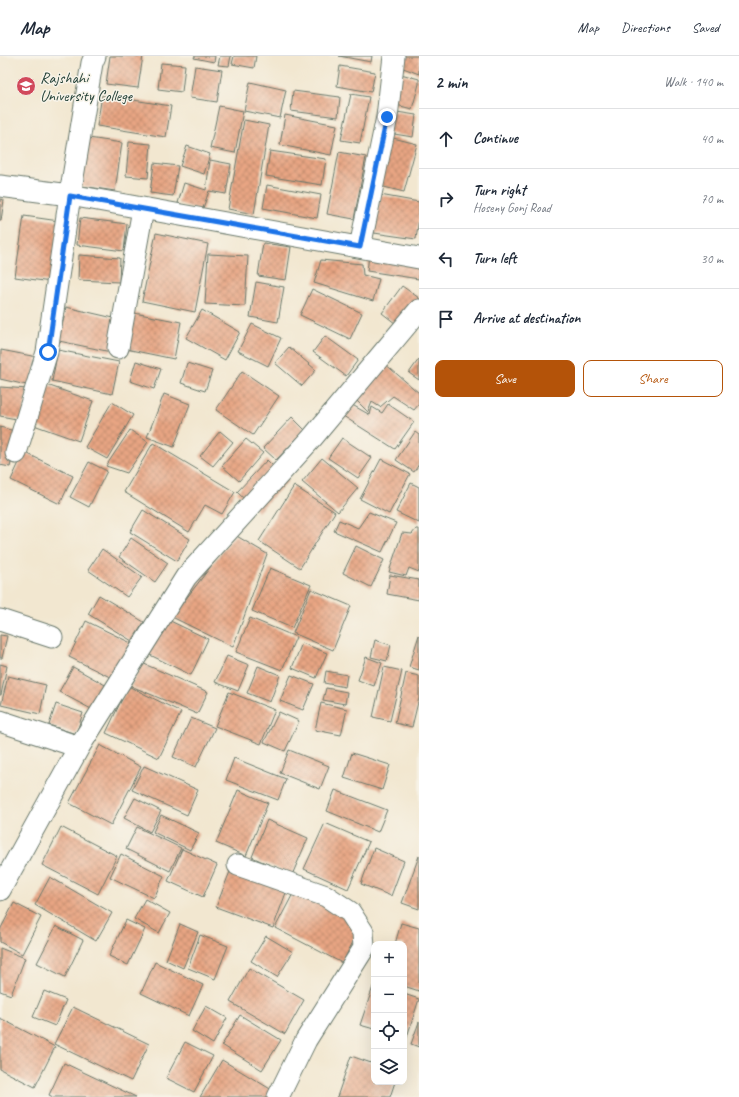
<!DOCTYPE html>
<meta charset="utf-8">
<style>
:root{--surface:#fff;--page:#f2f2f3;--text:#1f2937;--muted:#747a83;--line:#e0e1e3;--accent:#b45309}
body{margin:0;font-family:Caveat,sans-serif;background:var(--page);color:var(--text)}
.controls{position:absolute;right:12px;bottom:12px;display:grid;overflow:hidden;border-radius:8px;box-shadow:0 4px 16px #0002}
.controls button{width:36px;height:36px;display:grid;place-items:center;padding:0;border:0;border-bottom:1px solid var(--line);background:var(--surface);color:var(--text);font:20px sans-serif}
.stop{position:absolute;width:12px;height:12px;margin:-9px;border:3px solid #1a73e8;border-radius:50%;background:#fff}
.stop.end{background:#1a73e8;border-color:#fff;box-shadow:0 1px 4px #0008}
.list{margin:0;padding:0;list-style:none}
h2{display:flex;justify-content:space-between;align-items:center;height:52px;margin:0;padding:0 16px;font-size:17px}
h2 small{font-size:13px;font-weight:400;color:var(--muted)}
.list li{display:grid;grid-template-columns:26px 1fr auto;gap:12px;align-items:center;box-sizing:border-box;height:60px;padding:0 16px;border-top:1px solid var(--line)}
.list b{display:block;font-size:15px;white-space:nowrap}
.list p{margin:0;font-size:13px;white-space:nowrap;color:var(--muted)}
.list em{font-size:13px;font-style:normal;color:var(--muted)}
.actions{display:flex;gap:8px;padding:12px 16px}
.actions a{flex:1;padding:9px 0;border:1px solid var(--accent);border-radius:8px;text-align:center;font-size:14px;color:var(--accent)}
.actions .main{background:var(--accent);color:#fff}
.icon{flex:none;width:22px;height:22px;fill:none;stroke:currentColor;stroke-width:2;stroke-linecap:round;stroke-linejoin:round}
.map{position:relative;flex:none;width:419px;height:1041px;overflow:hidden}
header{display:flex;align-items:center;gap:24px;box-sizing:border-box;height:56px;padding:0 20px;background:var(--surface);border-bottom:1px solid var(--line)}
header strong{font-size:19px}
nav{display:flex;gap:22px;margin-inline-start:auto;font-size:14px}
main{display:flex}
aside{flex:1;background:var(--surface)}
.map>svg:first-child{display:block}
.building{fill:url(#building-cross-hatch)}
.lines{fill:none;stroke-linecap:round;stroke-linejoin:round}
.street-casing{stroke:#69786b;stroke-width:23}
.street{stroke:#fff;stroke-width:21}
.route{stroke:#1a73e8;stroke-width:5}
.labels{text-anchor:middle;stroke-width:3;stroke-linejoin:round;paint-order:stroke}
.poi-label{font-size:16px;fill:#1f3d34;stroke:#f7f3e8;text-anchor:start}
</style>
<header>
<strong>Map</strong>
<nav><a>Map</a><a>Directions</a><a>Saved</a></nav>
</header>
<main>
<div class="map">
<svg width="419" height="1041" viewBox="0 0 419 1041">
<defs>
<pattern id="building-cross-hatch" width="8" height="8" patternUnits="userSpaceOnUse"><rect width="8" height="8" fill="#e8a583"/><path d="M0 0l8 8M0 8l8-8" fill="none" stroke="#bb886c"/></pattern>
</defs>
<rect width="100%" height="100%" fill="#f7f3e8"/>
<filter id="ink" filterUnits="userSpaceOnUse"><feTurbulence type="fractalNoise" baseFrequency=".025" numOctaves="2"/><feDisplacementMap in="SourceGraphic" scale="8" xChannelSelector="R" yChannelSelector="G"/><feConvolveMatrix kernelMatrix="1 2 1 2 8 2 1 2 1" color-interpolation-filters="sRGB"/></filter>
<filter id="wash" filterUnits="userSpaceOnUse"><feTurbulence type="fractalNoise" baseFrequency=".012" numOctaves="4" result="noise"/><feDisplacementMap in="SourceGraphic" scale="16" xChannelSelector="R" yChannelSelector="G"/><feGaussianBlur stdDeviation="0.9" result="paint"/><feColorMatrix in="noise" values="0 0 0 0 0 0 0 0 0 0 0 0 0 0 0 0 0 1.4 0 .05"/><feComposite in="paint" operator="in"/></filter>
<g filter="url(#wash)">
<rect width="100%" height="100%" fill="#f2e7d0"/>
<g id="blocks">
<path class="building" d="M110,0H143L138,32L106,28Z
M195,0H215L214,6L194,2Z
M220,0H231L229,10L218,9Z
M234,0H256L254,12L232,8Z
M339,0H372L371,6Z
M402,0H419V18L398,10Z
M161,7L185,9L182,36L158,33Z
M195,10L222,14L217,46L190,42Z
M340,10L375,16L371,36L337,30Z
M390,15L419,23V28L412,53L381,45Z
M250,26L286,34L280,62L244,55Z
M293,35L340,41L338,61L291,55Z
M351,38L369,41L360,87L341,84Z
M102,39L171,50L166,81L97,70Z
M219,50L243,55L235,97L210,92Z
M378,53L416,59L413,81L375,75Z
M285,59L337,69L331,99L280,89Z
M244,64L269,69L254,158L228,153Z
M82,81L122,87L115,135L75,129Z
M389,81L417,88L404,136L376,129Z
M129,86L151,88L148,122L126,120Z
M187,90L210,98L204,118L180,110Z
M270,95L326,103L322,129L266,120Z
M339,96L366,101L354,163L327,158Z
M210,104L231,108L226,138L209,135L202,155L178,147L184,127L206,134Z
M154,107L178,110L173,140L150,137Z
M267,129L321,139L317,162L263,152Z
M380,139L419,146V162L416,183L374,177Z
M0,143L4,144L1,165H0Z
M24,160L59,165L51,226L15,221Z
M80,162L127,168L124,195L77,189Z
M156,177L208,188L195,256L142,245Z
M263,187L291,191L286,224L258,220Z
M370,192L419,200V223L367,215Z
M208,198L248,200L245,250L205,248Z
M79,199L120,202L119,226L78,224Z
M321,204L362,208L363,219L379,223L373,245L314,227Z
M256,226L284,231L278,266L250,261Z
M402,230L419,242V244L400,271L382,257Z
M312,233L362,257L350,283L300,259Z
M66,251L118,263L111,296L59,285Z
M202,254L240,276L225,304L186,282Z
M129,256L181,266L174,303L121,292Z
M252,268L281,282L268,310L238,295Z
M325,280L358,304L346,320L313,296Z
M289,291L316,314L302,330L275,307Z
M1,294L37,301L31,330L0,323Z
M58,294L119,306L112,338L52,325Z
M419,303V324L409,317Z
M136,305L161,313L154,333L130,325Z
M187,307L212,315L205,335L181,327Z
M384,307L419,337V348L414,354L393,340L380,351L372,346L368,356L352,340Z
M242,315L279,340L253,379L216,354Z
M44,328L93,345L79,385L31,368Z
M0,331L28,333L22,364L0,360Z
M164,338L190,348L174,391L147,381Z
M112,346L133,359L107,403L85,391Z
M347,346L370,359L372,351L382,357L388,348L414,366L395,393L340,358Z
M292,361L305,374L276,404L263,392Z
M0,371L18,376L10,411L0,409Z
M130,374L148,386L127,417L106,410Z
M220,375L233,386L213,410L200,400Z
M415,376L419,379V408L414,416L396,404Z
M342,382L372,402L358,422L328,402Z
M246,383L263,397L239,425L222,410Z
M153,387L235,436L222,458L205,449L189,476L124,436Z
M24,396L73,420L60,448L11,424Z
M322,402L358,432L338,456L302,426Z
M381,403L410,418L389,458L360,443Z
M267,404L288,425L258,456L237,436Z
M89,406L107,415L89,451L70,441Z
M411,427L419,431V467L396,456Z
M294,430L335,456L300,512L259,485Z
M143,454L190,483L177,505L130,476Z
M369,456L396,467L382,496L334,475L339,464L358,472Z
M416,473H419V516L409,512L406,520L389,516L402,477L412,478Z
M235,479L267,498L233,591L172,561Z
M131,482L168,507L155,526L119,501Z
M356,490L384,504L371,531L343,517Z
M102,493L142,521L127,541L88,514Z
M270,512L311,529L292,572L252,555Z
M390,519L419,524V544L387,538Z
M311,533L351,550L333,594L293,577Z
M99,539L144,566L132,585L88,558Z
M164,562L208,583L191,619L146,597Z
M250,562L296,581L282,614L236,596Z
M86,565L131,587L114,623L69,601Z
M0,579L7,580L2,602H0Z
M419,579V614L409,611Z
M375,584L391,589L387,605L371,601Z
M302,587L327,597L316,622L292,612Z
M227,600L249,609L238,635L215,626Z
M366,601L382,607L374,630L358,624Z
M142,607L208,636L197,658L131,630Z
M0,608L7,610L1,639H0Z
M258,610L280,619L270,646L247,637Z
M73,611L107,630L95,655L59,636Z
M384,611L402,615L390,665L373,661Z
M326,615L347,619L345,631L324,627Z
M406,617L419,620V642L412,671L395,667Z
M291,619L314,628L303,654L280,645Z
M8,620L46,629L40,658L1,649Z
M128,630L181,656L159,702L106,677Z
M326,632L347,636L345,648L323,644Z
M229,636L275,654L261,688L215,670Z
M321,647L347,653L341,679L315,674Z
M56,648L83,657L76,678L49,669Z
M279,656L299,665L285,695L264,686Z
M191,662L215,672L196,711L173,701Z
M100,689L141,711L111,769L69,747Z
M289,694L329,710L320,733L280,717Z
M352,697L390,709L382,734L344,722Z
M234,702L286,723L278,744L226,724Z
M144,710L198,734L187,759L132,734Z
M238,734L268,747L246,800L216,787Z
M335,734L387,754L378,776L327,755Z
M135,742L161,755L150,776L124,762Z
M161,759L199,777L190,794L153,776Z
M267,764L308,782L292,819L252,801Z
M325,767L369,786L348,833L304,813Z
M61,771L117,800L98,838L42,809Z
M137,771L181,792L170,815L126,793Z
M374,792L404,805L391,840L361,828Z
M182,793L217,809L203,841L168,825Z
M121,798L164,820L154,842L110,821Z
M419,800V853L402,847Z
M231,813L287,834L273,872L216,851Z
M50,821L112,857L96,885L35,849Z
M296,832L363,867L342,907L275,872Z
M145,843L170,857L159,877L134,863Z
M14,847L41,861L22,898L0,886V874Z
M126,864L145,873L128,909L109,900Z
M401,867L419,872V935L404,930V888H395Z
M180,868L198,876L183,912L166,904Z
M56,870L83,884L65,921L37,907Z
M200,879L228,890L215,923L188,912Z
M266,880L293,896L277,921L251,905Z
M0,892L25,902L11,939L0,935Z
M155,906L203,929L189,960L141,937Z
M249,912L304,944L285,978L230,946Z
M374,928V973L360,969Z
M44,935L66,944L55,970L33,961Z
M404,938L419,943L406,984L404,983Z
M206,950L227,962L213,988L192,975Z
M73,951L149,988L131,1025L54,988Z
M240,959L281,984L262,1014L222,989Z
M0,962L55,991L35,1031L0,1013Z
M419,966V991L411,988Z
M185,986L213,1000L194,1036L166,1022Z
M351,1000L374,1008V1026H395L390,1041H337Z
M222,1004L272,1034L269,1041H200Z
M64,1007L136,1041H53L49,1039Z"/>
</g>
</g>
<g filter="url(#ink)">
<use href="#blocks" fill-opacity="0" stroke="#69786b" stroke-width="1"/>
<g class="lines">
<g class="street-casing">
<path id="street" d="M0,130L70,139L419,202
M360,191L387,61L394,0
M118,292L143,153
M16,397L47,296L70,139L92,7L95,0
M0,564L52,581
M0,665L79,691
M238,809L326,840L350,856L363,876L364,892L306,984L278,1041
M0,834L79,691L186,521L312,382L419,254"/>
</g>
<use href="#street" class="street"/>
</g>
</g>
<g class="lines" filter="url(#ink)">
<path class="route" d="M48,296L70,140L360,191L387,61"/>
</g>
<defs>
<g id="university-disc" transform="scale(1)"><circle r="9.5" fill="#d1495b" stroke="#f7f3e8"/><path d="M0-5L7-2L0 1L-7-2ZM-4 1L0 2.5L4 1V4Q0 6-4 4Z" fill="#fff"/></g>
</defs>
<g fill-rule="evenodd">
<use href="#university-disc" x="26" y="30"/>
</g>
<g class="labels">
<g class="poi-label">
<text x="40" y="27">Rajshahi<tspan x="40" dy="18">University College</tspan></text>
</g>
</g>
</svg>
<div class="controls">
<button>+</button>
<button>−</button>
<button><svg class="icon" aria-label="locate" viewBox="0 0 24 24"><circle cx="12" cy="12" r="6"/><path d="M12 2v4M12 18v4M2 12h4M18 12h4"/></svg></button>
<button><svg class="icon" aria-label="layers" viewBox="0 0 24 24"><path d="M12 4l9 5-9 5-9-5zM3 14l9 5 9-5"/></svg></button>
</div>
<div class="stop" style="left:48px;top:296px"></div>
<div class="stop end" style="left:387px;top:61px"></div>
</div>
<aside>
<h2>2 min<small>Walk · 140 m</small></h2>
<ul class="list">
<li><svg class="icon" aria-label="ahead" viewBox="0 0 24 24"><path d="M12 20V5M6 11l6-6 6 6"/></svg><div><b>Continue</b></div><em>40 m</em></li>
<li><svg class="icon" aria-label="right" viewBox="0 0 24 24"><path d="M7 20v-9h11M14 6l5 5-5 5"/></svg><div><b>Turn right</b><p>Hoseny Gonj Road</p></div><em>70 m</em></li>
<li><svg class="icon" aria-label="left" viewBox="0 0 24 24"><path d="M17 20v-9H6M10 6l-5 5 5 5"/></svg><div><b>Turn left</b></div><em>30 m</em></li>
<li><svg class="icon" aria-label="arrive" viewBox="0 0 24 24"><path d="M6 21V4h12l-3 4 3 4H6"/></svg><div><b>Arrive at destination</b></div></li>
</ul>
<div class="actions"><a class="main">Save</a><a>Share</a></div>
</aside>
</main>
